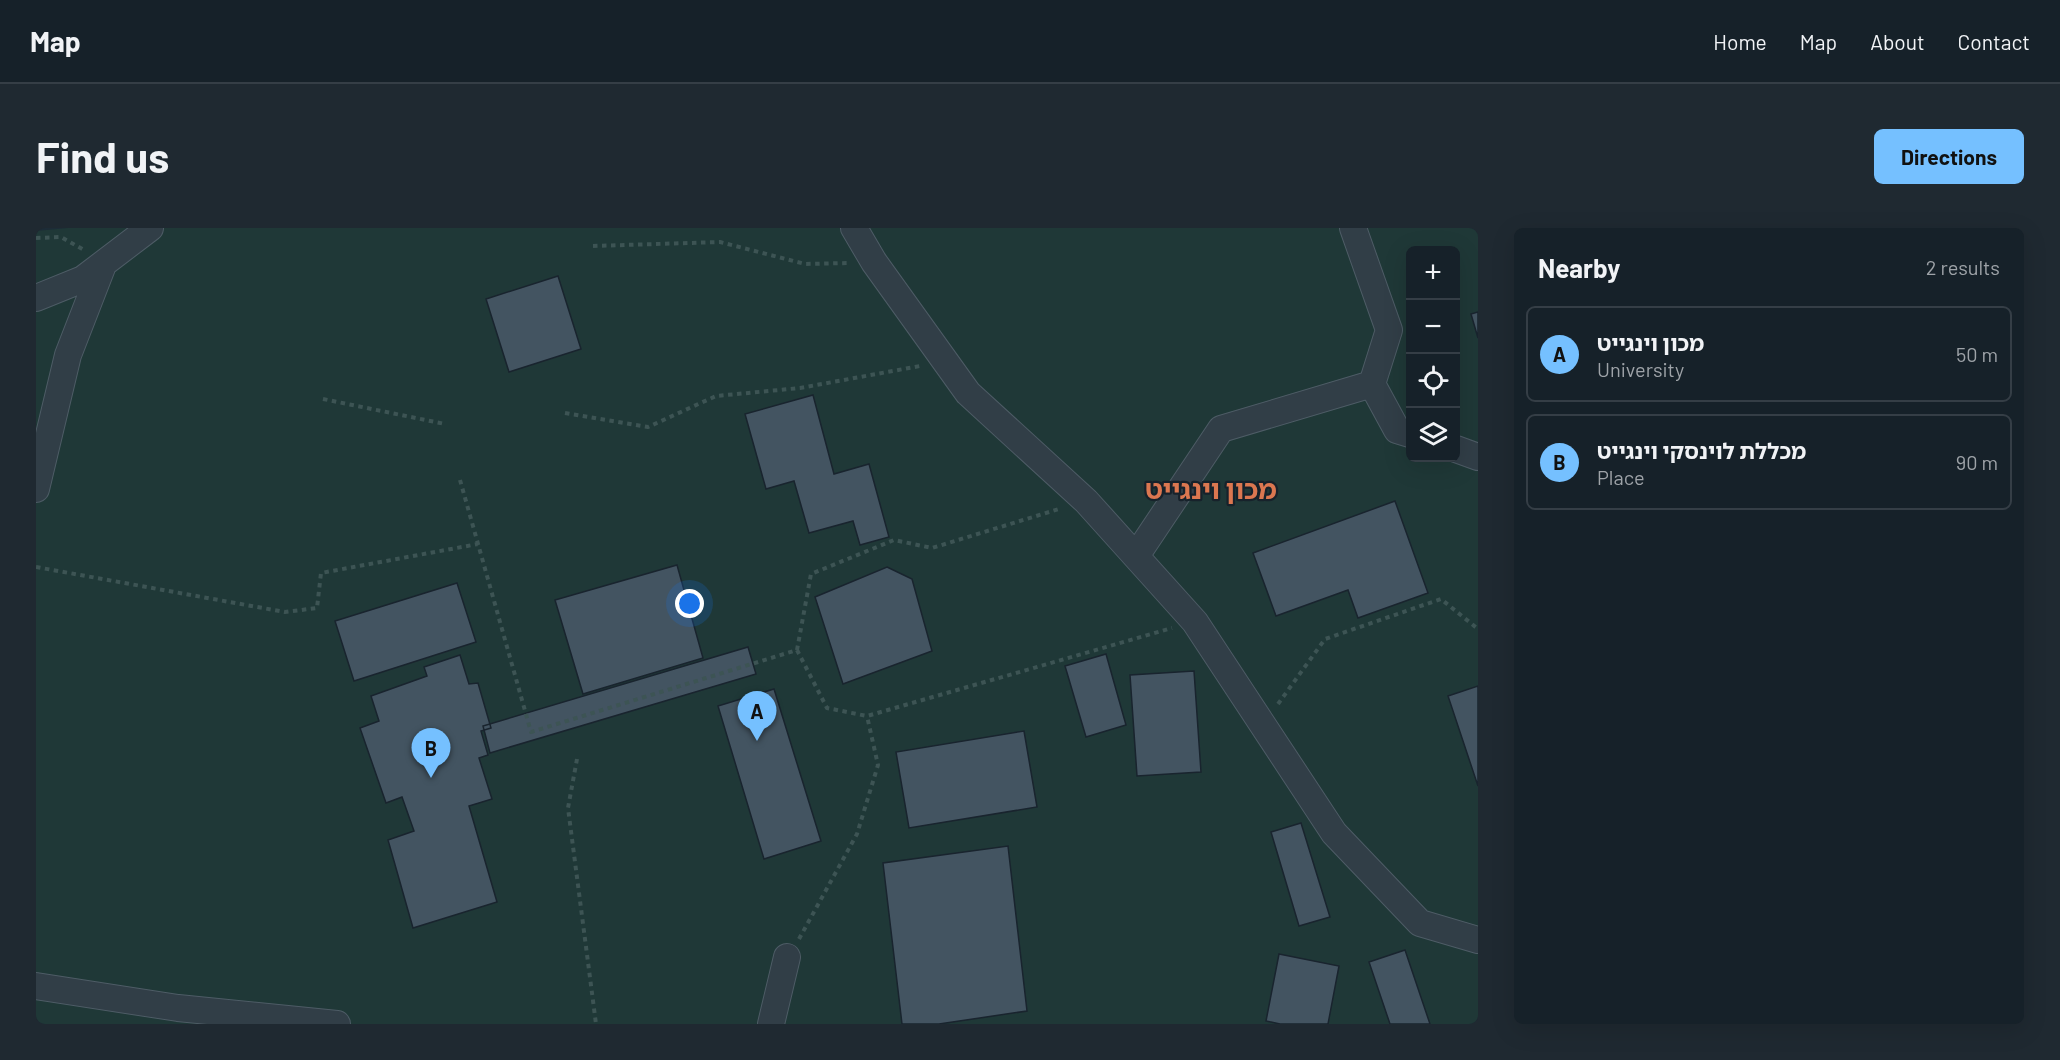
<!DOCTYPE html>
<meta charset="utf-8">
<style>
:root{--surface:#162129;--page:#1f2931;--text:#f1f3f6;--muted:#9ea3a8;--line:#353e46;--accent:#75c0ff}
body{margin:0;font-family:Barlow,"Noto Sans Hebrew",sans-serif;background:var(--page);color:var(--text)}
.controls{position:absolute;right:18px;top:18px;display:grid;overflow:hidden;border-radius:9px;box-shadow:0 6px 24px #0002}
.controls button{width:54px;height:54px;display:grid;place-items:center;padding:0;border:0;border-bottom:2px solid var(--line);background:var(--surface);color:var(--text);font:30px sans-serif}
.you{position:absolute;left:654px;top:376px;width:21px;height:21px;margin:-15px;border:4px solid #fff;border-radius:50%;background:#1a73e8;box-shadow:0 0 0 9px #1a73e833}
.badge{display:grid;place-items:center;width:39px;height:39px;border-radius:50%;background:var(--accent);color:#111;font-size:20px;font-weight:700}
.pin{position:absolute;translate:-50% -50px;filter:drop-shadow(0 2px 3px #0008)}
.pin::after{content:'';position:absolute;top:32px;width:21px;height:18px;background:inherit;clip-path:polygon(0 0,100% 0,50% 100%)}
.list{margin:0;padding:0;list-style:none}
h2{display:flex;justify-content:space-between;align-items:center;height:78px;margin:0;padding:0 24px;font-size:26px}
h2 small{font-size:20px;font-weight:400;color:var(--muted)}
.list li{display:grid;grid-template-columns:39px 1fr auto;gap:18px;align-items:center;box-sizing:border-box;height:96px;margin:0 12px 12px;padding:0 12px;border:2px solid var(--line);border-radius:9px}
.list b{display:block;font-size:22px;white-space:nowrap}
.list p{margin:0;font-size:20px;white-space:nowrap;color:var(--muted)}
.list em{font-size:20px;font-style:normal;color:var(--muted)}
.icon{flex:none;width:33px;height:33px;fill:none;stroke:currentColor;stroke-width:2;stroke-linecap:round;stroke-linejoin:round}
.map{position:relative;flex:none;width:1442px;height:796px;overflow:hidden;border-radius:9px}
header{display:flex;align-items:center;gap:36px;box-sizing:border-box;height:84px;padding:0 30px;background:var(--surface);border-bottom:2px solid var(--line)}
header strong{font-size:28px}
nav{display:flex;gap:33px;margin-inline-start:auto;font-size:21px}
.intro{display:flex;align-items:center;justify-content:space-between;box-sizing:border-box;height:144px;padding:0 36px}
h1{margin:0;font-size:42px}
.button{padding:15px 27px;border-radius:9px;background:var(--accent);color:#111;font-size:21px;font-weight:700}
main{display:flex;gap:36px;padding:0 36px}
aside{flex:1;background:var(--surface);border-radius:9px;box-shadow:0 6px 24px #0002}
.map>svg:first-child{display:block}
.green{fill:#1f3837;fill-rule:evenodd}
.building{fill:#435461;stroke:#19242e;stroke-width:1.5}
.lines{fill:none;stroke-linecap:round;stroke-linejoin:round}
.minor-casing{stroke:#4e5c66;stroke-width:28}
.path{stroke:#3d5454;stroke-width:4;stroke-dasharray:4.5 4.5;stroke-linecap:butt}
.minor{stroke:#313e47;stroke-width:26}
.labels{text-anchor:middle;stroke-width:4.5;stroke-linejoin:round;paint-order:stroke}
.district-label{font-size:27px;font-weight:bold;fill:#db7750;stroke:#17222b}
</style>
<header>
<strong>Map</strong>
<nav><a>Home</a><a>Map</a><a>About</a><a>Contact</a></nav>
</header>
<div class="intro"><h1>Find us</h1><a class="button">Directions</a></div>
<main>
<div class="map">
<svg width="1442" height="796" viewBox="0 0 1442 796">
<rect width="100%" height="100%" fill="#1d2c37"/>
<path class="green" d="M32,0H1442V796H0V3ZM1374,22H1420V230H1374Z"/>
<path class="building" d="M522,48L545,121L473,144L450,71Z
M1442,84V110L1435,86Z
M777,167L798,246L833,236L853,309L824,317L817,293L773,305L758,253L730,261L709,186Z
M1359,273L1392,365L1322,390L1312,362L1240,388L1217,325Z
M641,337L667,430L547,466L519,372Z
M851,339L876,351L896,423L807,456L779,369Z
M421,355L440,414L318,453L299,393Z
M712,419L720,446L454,525L447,498Z
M1070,426L1090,497L1050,509L1029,438Z
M424,427L433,456L442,455L455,500L445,503L452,527L443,530L456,571L433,578L461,674L377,700L352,612L378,603L366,569L350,575L324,500L343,493L335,468L391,448L388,439Z
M1158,443L1165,544L1101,548L1094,447Z
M1442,458V558L1412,468Z
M738,461L785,613L728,631L682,478Z
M988,503L1001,579L873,600L860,524Z
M1265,595L1294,689L1263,698L1235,604Z
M972,618L991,783L903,796H866L847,635Z
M1369,722L1394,796H1354L1333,734Z
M1243,726L1303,738L1292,796H1244L1230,793Z"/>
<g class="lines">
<g class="minor-casing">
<path id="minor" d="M818,0L838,34L932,165L1050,273L1159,394L1298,605L1384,695L1442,712
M0,70L47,51L114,0
M1336,156L1361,202L1374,206
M1420,221L1442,229
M0,261L32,127L67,37
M1100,328L1185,201L1336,156L1353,102L1317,0
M0,758L142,780L301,796
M735,796L751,729"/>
</g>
<path class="path" d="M0,10L25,9L48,22
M557,18L684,14L769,36L812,35
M287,171L409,196
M529,185L612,199L680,168L764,160L884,138
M424,252L495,504L761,422L775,346L858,312L896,320L1023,281
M0,339L249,384L281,380L285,345L442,316
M761,422L791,480L831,488L1136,400
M1242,476L1289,411L1405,371L1442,401
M541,531L532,580L560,796
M763,711L821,606L842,537L831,488"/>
<use href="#minor" class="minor"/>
</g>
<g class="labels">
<g class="district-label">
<text x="1175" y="271">מכון וינגייט</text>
</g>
</g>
</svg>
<div class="controls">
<button>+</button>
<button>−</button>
<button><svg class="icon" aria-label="locate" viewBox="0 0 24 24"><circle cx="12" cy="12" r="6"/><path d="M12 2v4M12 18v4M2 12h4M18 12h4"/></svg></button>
<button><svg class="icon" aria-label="layers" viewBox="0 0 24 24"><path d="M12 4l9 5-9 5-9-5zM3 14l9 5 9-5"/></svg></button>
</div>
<div class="you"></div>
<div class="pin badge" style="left:721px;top:513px">A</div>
<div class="pin badge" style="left:395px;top:550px">B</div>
</div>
<aside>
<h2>Nearby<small>2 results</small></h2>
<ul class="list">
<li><span class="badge">A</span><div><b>מכון וינגייט</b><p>University</p></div><em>50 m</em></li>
<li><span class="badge">B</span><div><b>מכללת לוינסקי וינגייט</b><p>Place</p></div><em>90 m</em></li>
</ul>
</aside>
</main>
